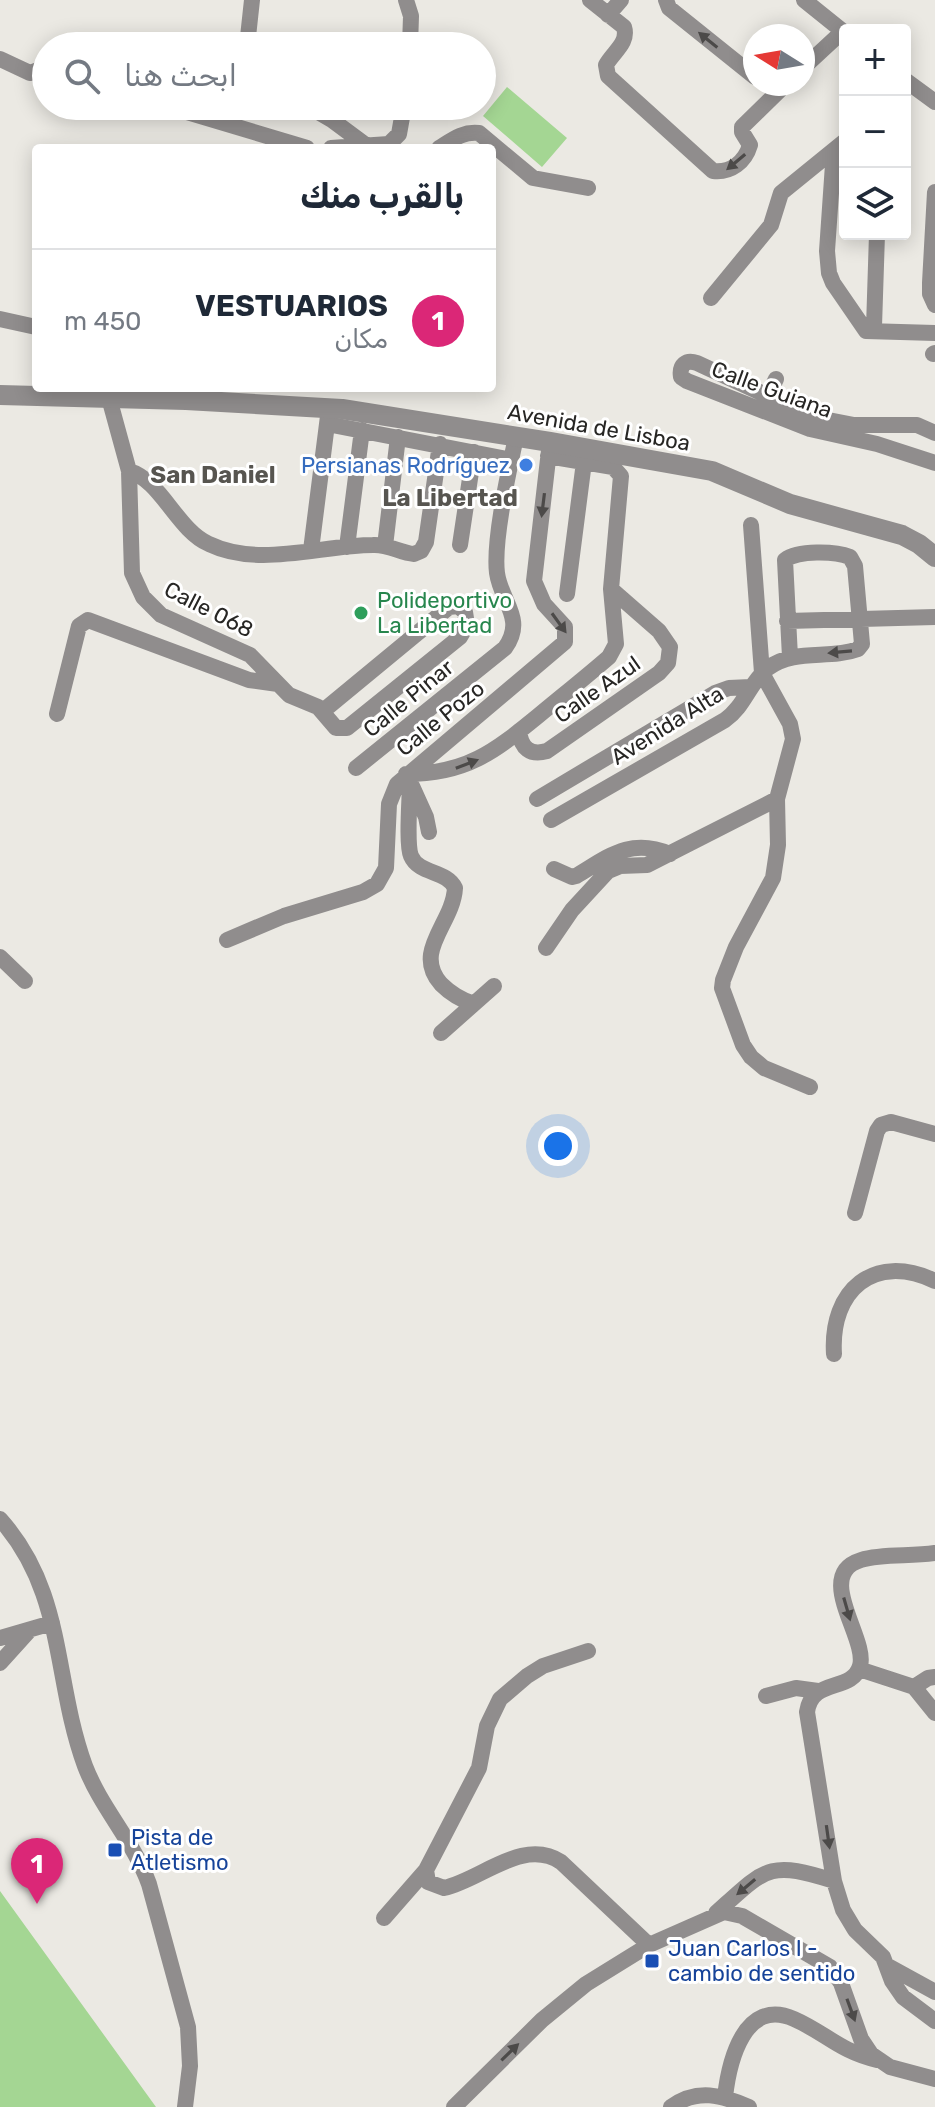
<!DOCTYPE html>
<html lang="ar">
<meta charset="utf-8">
<style>
:root{--surface:#fff;--page:#f2f2f3;--text:#1f2937;--muted:#747a83;--line:#e0e1e3;--accent:#db2777}
body{margin:0;font-family:Rubik,Vazirmatn,sans-serif;background:var(--page);color:var(--text);direction:rtl}
.controls{position:absolute;right:24px;top:24px;display:grid;overflow:hidden;border-radius:8px;box-shadow:0 4px 20px #0003}
.controls button{width:72px;height:72px;display:grid;place-items:center;padding:0;border:0;border-bottom:2px solid var(--line);background:var(--surface);color:var(--text);font:40px sans-serif}
.compass{position:absolute;left:743px;top:24px;width:72px;height:72px;border-radius:50%;background:var(--surface);box-shadow:0 4px 20px #0003;rotate:281deg}
.you{position:absolute;left:558px;top:1146px;width:28px;height:28px;margin:-20px;border:6px solid #fff;border-radius:50%;background:#1a73e8;box-shadow:0 0 0 12px #1a73e833}
.badge{display:grid;place-items:center;width:52px;height:52px;border-radius:50%;background:var(--accent);color:#fff;font-size:26px;font-weight:700}
.pin{position:absolute;translate:-50% -66px;filter:drop-shadow(0 2px 4px #0008)}
.pin::after{content:'';position:absolute;top:42px;width:28px;height:24px;background:inherit;clip-path:polygon(0 0,100% 0,50% 100%)}
.list{margin:0;padding:0;list-style:none}
h2{display:flex;justify-content:space-between;align-items:center;height:104px;margin:0;padding:0 32px;font-size:34px}
h2 small{font-size:26px;font-weight:400;color:var(--muted)}
.list li{display:grid;grid-template-columns:52px 1fr auto;gap:24px;align-items:center;box-sizing:border-box;height:144px;padding:0 32px;border-top:2px solid var(--line)}
.list b{display:block;font-size:30px;white-space:nowrap}
.list p{margin:0;font-size:26px;white-space:nowrap;color:var(--muted)}
.list em{font-size:26px;font-style:normal;color:var(--muted)}
.icon{flex:none;width:44px;height:44px;fill:none;stroke:currentColor;stroke-width:2;stroke-linecap:round;stroke-linejoin:round}
.map{position:relative;flex:none;width:935px;height:2107px;overflow:hidden;direction:ltr}
.search{position:absolute;background:var(--surface);box-shadow:0 4px 20px #0003;left:32px;top:32px;width:464px;height:88px;display:flex;align-items:center;gap:20px;box-sizing:border-box;padding:0 28px;border-radius:44px;color:var(--muted);font-size:30px}
.panel{position:absolute;background:var(--surface);box-shadow:0 4px 20px #0003;left:32px;top:144px;width:464px;height:248px;border-radius:8px;direction:rtl}
.map>svg:first-child{display:block}
.pitch{fill:#a4d693}
.lines{fill:none;stroke-linecap:round;stroke-linejoin:round}
.minor{stroke:#908d8d;stroke-width:16}
.tertiary{stroke:#908d8d;stroke-width:20}
.oneway{fill:#4c4a49}
.shop-dot{fill:#3f7fe0;stroke:#fff;stroke-width:3}
.leisure-dot{fill:#2e9e5b;stroke:#fff;stroke-width:3}
.transit-dot{fill:#1a4fb4;stroke:#fff;stroke-width:3}
.labels{text-anchor:middle;stroke-width:6;stroke-linejoin:round;paint-order:stroke}
.street-label{font-size:22px;fill:#272624;stroke:#fff}
.shop-label{font-size:22px;fill:#366cbe;stroke:#fff;text-anchor:end}
.leisure-label{font-size:22px;fill:#27864d;stroke:#fff;text-anchor:start}
.transit-label{font-size:22px;fill:#164399;stroke:#fff;text-anchor:start}
.neighbourhood-label{font-size:24px;font-weight:bold;fill:#575550;stroke:#fff}
</style>
<div class="map">
<svg width="935" height="2107" viewBox="0 0 935 2107">
<rect width="100%" height="100%" fill="#ebe9e3"/>
<path class="pitch" d="M507,87L567,138L542,167L483,116Z
M0,1891L156,2107H0Z"/>
<g class="lines">
<path class="minor" d="M406,0L411,16L410,46
M590,0L624,27C629,43 613,52 606,65L608,76L713,171C731,173 745,162 750,145L742,132V127L786,84
M666,0L669,8L755,77
M804,0L845,33
M608,15L621,0
M247,46L252,0
M0,59L30,73L46,67
M803,68L843,31
M905,80L935,102
M167,106L307,148
M308,106L332,120L367,146
M331,148L389,144L399,134L404,106
M439,148C452,140 463,131 479,133L533,178L588,188
M834,150L827,251L829,273L833,283L866,331L935,333
M935,192L930,283V294L935,305
M711,298L771,225L781,193L845,141
M0,319L36,327
M870,331L874,327L877,234
M933,354L935,353
M109,398L129,471L132,573L143,597L161,615L250,655L289,695L318,707L336,728H347L460,637L467,625L465,612L458,606L449,607L323,711
M767,398L776,379
M329,408L327,424L512,460
M935,433L917,425H854L813,417L697,363C686,359 679,365 681,377L687,381L810,429L877,444L935,463
M129,471C161,480 177,530 209,544C259,568 321,545 373,545C388,544 400,553 414,554L421,551L426,542L440,444
M751,525L762,673L790,724L793,739L777,799L778,845L773,878L736,947L723,980L722,988L743,1045L751,1057L764,1068L810,1087
M460,545L474,452
M385,546L398,437
M347,547L362,430
M311,550L327,424
M567,594L584,462
M787,621L935,617
M57,714L79,626L88,620L249,680L278,684
M519,731C521,748 530,756 547,751L659,673L668,663L670,647L659,631L611,589
M356,768L505,648C526,619 501,602 497,573C493,541 509,470 516,437
M406,774C466,774 494,752 538,716C562,696 586,677 609,657L616,644L611,589L621,476L613,467L548,456
M410,781C410,797 406,844 411,856C419,875 447,870 455,888C453,924 412,951 441,984C451,994 461,1000 474,1004
M412,786L426,817L429,832
M537,799L715,693L729,688L751,687
M551,820L725,720C745,706 749,683 768,668C795,648 829,660 858,649L862,644L855,566L850,557C835,551 798,550 785,560L790,657
M554,869L572,877L576,876C608,857 630,837 670,854
M227,940L284,916L363,892L377,884L386,868L389,804L397,784L565,642V627L544,604L534,581L550,442
M546,948L572,910L608,871L620,866L647,865L777,799
M0,957L25,981
M441,1033L494,986
M855,1213L877,1131L881,1125L891,1122L935,1134
M834,1354C830,1290 874,1252 935,1281
M0,1519C66,1593 53,1679 85,1766C101,1808 134,1842 149,1884L188,2027L190,2066L185,2107
M935,1553C911,1557 883,1553 861,1560C813,1575 868,1638 860,1666C852,1693 812,1677 807,1712L834,1881L843,1910L855,1930L883,1957L892,1981L903,1997L935,2021
M0,1638L52,1623
M0,1663L28,1632
M859,1669L914,1687L935,1713
M914,1687L928,1678L935,1677
M766,1696L796,1688L818,1691
M426,1870L428,1882L444,1888C481,1880 523,1837 561,1862L649,1945
M716,1913C766,1868 768,1860 834,1881
M384,1918L426,1870L479,1768L487,1726L500,1699L527,1676L543,1666L588,1651
M886,1965L935,1992
M725,2097C729,2062 744,1997 794,2019C826,2033 839,2051 877,2060
M454,2107L542,2020L586,1984L649,1945L724,1912L742,1916L830,1967L841,1983L861,2039L871,2054L890,2067L935,2079
M671,2107C697,2088 722,2095 749,2107"/>
<path class="tertiary" d="M0,395L186,400L342,409L550,442L712,471L790,504L902,535L919,544L935,557"/>
</g>
<defs><path id="oneway-solid" d="M-6-.8H1V-3.2L6.5 0L1 3.2V.8H-6Z" transform="scale(2)"/></defs>
<g class="oneway">
<use href="#oneway-solid" transform="translate(708 40) rotate(-141)"/>
<use href="#oneway-solid" transform="translate(736 162) rotate(140)"/>
<use href="#oneway-solid" transform="translate(543 505) rotate(97)"/>
<use href="#oneway-solid" transform="translate(559 623) rotate(54)"/>
<use href="#oneway-solid" transform="translate(840 652) rotate(175)"/>
<use href="#oneway-solid" transform="translate(467 764) rotate(-21)"/>
<use href="#oneway-solid" transform="translate(847 1609) rotate(74)"/>
<use href="#oneway-solid" transform="translate(828 1837) rotate(82)"/>
<use href="#oneway-solid" transform="translate(746 1887) rotate(140)"/>
<use href="#oneway-solid" transform="translate(851 2010) rotate(70)"/>
<use href="#oneway-solid" transform="translate(510 2052) rotate(-44)"/>
</g>
<circle class="shop-dot" cx="526" cy="465" r="8"/>
<circle class="leisure-dot" cx="361" cy="613" r="8"/>
<g class="transit-dot">
<rect x="107" y="1842" width="16" height="16" rx="4"/>
<rect x="644" y="1953" width="16" height="16" rx="4"/>
</g>
<g class="labels">
<g class="street-label">
<text transform="translate(772 389) rotate(20)" y="8">Calle Guiana</text>
<text transform="translate(599 427) rotate(10)" y="8">Avenida de Lisboa</text>
<text transform="translate(209 609) rotate(27)" y="8">Calle 068</text>
<text transform="translate(597 689) rotate(-35)" y="8">Calle Azul</text>
<text transform="translate(408 698) rotate(-39)" y="8">Calle Pinar</text>
<text transform="translate(440 718) rotate(-39)" y="8">Calle Pozo</text>
<text transform="translate(667 725) rotate(-32)" y="8">Avenida Alta</text>
</g>
<g class="shop-label">
<text x="510" y="473">Persianas Rodríguez</text>
</g>
<g class="leisure-label">
<text x="377" y="608">Polideportivo<tspan x="377" dy="25">La Libertad</tspan></text>
</g>
<g class="transit-label">
<text x="131" y="1845">Pista de<tspan x="131" dy="25">Atletismo</tspan></text>
<text x="668" y="1956">Juan Carlos I -<tspan x="668" dy="25">cambio de sentido</tspan></text>
</g>
<g class="neighbourhood-label">
<text x="213" y="483">San Daniel</text>
<text x="450" y="506">La Libertad</text>
</g>
</g>
</svg>
<div class="controls">
<button>+</button>
<button>−</button>
<button><svg class="icon" aria-label="layers" viewBox="0 0 24 24"><path d="M12 4l9 5-9 5-9-5zM3 14l9 5 9-5"/></svg></button>
</div>
<svg class="compass" viewBox="-18 -18 36 36"><path d="M0-13l5 13h-10z" fill="#e53935"/><path d="M0 13l5-13h-10z" fill="#747a83"/></svg>
<div class="you"></div>
<div class="pin badge" style="left:37px;top:1904px">1</div>
<div class="search"><svg class="icon" aria-label="search" viewBox="0 0 24 24"><circle cx="10" cy="10" r="6"/><path d="M15 15l6 6"/></svg>ابحث هنا</div>
<section class="panel">
<h2>بالقرب منك<small></small></h2>
<ul class="list">
<li><span class="badge">1</span><div><b>VESTUARIOS</b><p>مكان</p></div><em>450 m</em></li>
</ul>
</section>
</div>
